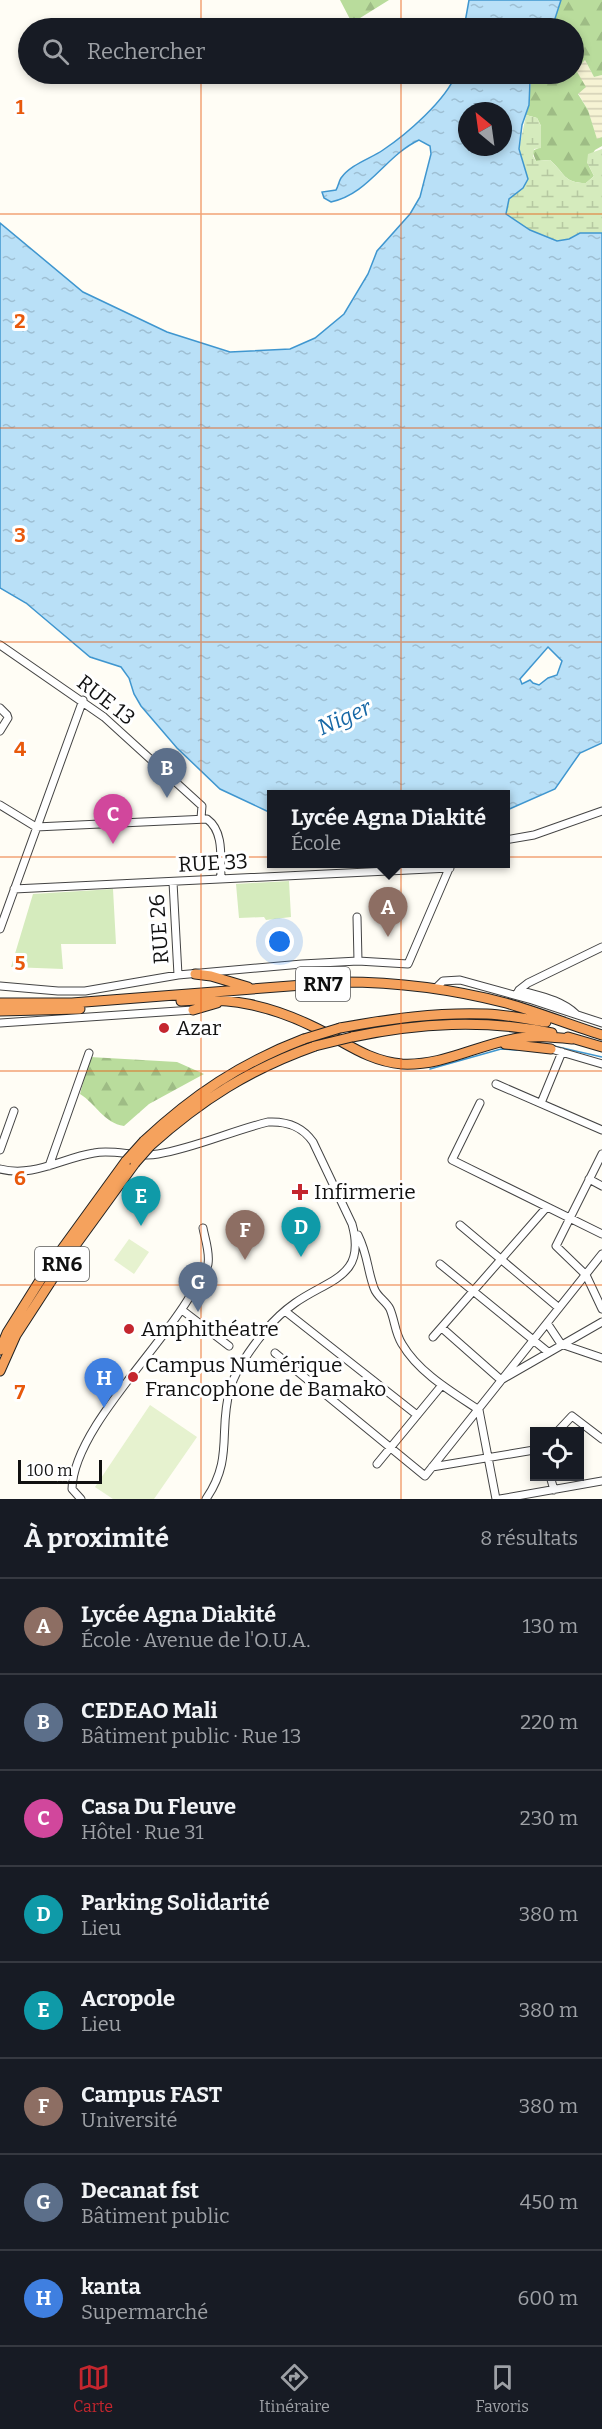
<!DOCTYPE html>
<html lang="fr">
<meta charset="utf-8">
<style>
:root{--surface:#171b24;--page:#242831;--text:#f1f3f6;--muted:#9ea1a6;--line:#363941;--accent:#c4262e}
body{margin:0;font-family:Bitter,serif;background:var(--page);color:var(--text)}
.controls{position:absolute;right:18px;bottom:18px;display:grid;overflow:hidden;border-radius:0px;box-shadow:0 3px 9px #0003}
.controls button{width:54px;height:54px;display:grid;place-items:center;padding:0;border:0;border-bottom:2px solid var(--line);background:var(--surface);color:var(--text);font:30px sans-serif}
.compass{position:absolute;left:458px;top:102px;width:54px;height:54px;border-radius:50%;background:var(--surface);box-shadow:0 3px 9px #0003;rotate:331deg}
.scale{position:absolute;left:18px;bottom:15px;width:84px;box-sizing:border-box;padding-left:6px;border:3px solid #111;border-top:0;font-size:16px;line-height:21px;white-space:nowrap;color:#111;-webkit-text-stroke:4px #fff;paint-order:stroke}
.you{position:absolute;left:280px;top:942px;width:21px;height:21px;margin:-15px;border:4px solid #fff;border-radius:50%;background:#1a73e8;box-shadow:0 0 0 9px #1a73e833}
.badge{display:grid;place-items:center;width:39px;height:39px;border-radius:50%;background:var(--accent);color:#fff;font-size:20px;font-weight:700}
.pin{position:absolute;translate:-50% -50px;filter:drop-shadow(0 2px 3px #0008)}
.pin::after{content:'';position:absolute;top:32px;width:21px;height:18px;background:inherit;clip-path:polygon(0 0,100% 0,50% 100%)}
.popup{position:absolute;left:267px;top:790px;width:243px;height:78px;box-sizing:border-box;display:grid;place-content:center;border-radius:0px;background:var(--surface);filter:drop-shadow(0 2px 4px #0005);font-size:20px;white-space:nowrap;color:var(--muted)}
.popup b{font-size:22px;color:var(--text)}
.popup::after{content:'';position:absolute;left:50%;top:100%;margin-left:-12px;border:12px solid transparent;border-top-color:var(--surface)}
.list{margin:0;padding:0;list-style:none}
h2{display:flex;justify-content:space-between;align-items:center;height:78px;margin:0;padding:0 24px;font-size:26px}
h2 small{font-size:20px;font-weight:400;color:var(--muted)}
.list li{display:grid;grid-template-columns:39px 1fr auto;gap:18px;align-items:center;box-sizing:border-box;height:96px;padding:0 24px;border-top:2px solid var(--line)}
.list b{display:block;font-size:22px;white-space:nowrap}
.list p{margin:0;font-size:20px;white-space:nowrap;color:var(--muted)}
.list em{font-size:20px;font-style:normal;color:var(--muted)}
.icon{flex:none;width:33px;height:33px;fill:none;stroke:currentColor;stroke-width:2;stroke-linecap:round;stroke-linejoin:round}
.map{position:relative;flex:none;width:602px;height:1499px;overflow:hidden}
.search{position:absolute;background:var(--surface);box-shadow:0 3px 9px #0003;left:18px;right:18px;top:18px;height:66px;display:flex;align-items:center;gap:15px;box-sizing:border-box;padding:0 21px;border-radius:33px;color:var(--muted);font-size:22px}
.sheet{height:846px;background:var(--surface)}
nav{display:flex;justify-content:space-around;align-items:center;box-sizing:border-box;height:84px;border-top:2px solid var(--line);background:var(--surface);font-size:16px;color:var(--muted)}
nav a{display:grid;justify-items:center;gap:3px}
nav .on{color:var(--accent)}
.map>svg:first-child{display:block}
.farmland{fill:url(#farmland-rules)}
.grass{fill:#d5ebbd}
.forest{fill:url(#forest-firs)}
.wetland{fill:url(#wetland-marsh)}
.pitch{fill:#e6f2cf}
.water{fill:url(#water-ripples);stroke:#3f96cf;stroke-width:1.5;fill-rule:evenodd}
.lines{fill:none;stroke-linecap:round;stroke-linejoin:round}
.stream{stroke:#3f96cf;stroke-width:1.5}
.minor-casing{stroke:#444;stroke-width:9}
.highway-casing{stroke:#222;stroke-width:11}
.minor{stroke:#fff;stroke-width:7}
.highway{stroke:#f5a25d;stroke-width:9}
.highway-bridge-casing{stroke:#222;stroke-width:11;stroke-linecap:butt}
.highway-bridge{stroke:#f5a25d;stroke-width:9}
.grid{fill:none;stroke:#e8590c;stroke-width:1.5;stroke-opacity:0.55}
.poi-dot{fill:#c4262e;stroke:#fff;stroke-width:2}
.labels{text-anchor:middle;stroke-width:6;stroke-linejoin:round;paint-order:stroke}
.shield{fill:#fff;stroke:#585858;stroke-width:1.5}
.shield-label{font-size:20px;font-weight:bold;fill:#111}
.street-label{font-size:21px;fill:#111;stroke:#fff}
.poi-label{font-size:21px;fill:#111;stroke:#fff;text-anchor:start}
.water-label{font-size:22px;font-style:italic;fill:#1768a6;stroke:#fff}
.grid-label{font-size:20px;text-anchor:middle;font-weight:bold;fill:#e8590c;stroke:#fff;stroke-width:6;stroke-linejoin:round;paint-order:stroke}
</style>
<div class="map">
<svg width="602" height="1499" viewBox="0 0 602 1499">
<defs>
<pattern id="farmland-rules" width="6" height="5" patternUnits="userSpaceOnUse" patternTransform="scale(1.5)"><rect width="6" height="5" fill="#f6f3d4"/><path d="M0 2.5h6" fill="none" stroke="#d2cfb5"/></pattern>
<pattern id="forest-firs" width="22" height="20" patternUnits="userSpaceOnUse" patternTransform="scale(1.5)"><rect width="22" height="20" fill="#b9dc9c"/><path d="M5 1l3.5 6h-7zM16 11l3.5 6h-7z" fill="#9ebc85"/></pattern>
<pattern id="wetland-marsh" width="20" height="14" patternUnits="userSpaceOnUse" patternTransform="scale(1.5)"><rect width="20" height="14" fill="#d5ebbd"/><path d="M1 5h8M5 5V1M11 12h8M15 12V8" fill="none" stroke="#b6c8a1"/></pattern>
<pattern id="water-ripples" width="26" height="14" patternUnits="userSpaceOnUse" patternTransform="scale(1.5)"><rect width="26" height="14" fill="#b9e0f7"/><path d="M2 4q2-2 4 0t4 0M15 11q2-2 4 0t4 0" fill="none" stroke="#9ebfd3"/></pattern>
</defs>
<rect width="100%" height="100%" fill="#fffdf5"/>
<path class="farmland" d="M585,60L594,77L602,75V137L597,140L588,110L578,93L576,70Z"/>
<path class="grass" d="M289,881L291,917L266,920L264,917L239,918L236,884Z
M113,889L116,944H61L63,969L11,967L33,894Z"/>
<path class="forest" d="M340,0H389L352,23Z
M561,0H602V75L594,77L585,60L576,70L586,87L578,94L588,110L597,139L602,137V146L595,150L587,162L594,176L586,183C563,183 565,173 550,160L536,161L532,151L541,147V126L537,118L526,115C531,101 528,87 534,74H574V28H552Z
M90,1057L177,1062L204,1074L149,1104L124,1126C104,1123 96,1104 80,1094Z"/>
<path class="wetland" d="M526,115L537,118L541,126V148L534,149L533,156L536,161L550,160C565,173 563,183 586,183L594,176L587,162L588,154L602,149V233H580L569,239L557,241L530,230L505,214L509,199L523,188L528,179L519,149Z"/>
<path class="pitch" d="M129,1239L149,1252L134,1274L114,1260Z
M150,1405L197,1437L154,1499H113L95,1487Z"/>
<path class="water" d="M469,0H561L552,28H464Z
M456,74H534L530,82L529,105L522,125L519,149L528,179L523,188L509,199L506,214L530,230L557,241L569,239L580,233H602V743L580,753L555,789L505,811V794H271V813L220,789L177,748L141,706L134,694L129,678L121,667L90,657L26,603L0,588V223L83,292L167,332L230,352L290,349L315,338L344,314L368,274L377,251L410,214L420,197L431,154L430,146L419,140C385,156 369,194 331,202L324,198L322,192L336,190C338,187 339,181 341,178C351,164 370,159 383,150C407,134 446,100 456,74ZM467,111H503V147H467ZM548,647L562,661L557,675L548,678L539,685L533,683L530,680L522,684L520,679Z"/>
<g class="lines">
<path class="stream" d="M545,1044L602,1057
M430,1069L501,1049L517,1050"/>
<g class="minor-casing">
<path id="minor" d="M0,645L104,717L202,806L201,818
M0,708L7,715L8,718L0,731
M0,805L36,827L207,819C225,832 220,860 221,879
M505,840L534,835L602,811
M173,882L178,975
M14,889L450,868
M357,917L358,961
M0,929L83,700
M0,986L58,991H85L178,975L302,964L358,961L408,964L451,864
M436,988L443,981L460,980L532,1000L602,1023
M519,990C539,996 560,999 576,1014
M516,995L519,990L528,983L602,947
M0,1023L193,1010
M551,1049L602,1064
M496,1084L602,1130
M480,1103L452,1160L602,1234
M541,1103L562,1052
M0,1150L14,1111
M602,1154L556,1246L586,1275L602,1309
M49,1166L89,1053
M0,1169C33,1178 62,1158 94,1153C115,1149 137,1158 158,1154C195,1148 231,1131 268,1122C287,1121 302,1126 313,1142L352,1224C367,1277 329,1279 295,1303C285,1310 274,1320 265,1331C252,1347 236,1368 230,1389C218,1431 234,1458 206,1499
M589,1179L602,1186
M460,1225L559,1308
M358,1235C368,1255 367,1269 374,1288C377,1297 386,1301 390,1309C395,1321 395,1333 402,1344C419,1373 452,1392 479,1410L496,1499
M440,1264L548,1352
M182,1310L229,1346
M285,1311L417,1415
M547,1323L561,1344L602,1358
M442,1328L501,1380L602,1322
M433,1337L546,1208
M275,1353L425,1476L602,1254
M557,1432L572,1416L602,1439
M377,1464L442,1385
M432,1467L534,1450
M550,1476L554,1490
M81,1499L72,1489C73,1431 160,1349 190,1296C196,1286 206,1274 208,1264C210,1252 205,1239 203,1228
M500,1499L602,1481"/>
</g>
<g class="highway-casing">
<path id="highway" d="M195,974L211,976L248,987
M181,1001C230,997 269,1005 314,1027C344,1041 367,1061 402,1064C442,1066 475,1046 513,1039C532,1035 553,1037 572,1039
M0,1003H72L342,982C398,982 452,989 506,1003C538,1012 570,1025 602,1035
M193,1010L217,1003
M0,1011L80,1009
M340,1028C389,1019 437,1012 487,1014C507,1015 527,1019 546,1022
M352,1037C419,1023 484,1019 552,1033
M568,1037L602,1047
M505,1044L551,1049
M144,1141C193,1095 241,1063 304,1039
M150,1146C201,1100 250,1069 315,1046
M0,1350L7,1333L44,1274L126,1161
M0,1371L16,1335L66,1258L135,1163"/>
</g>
<use href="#minor" class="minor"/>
<use href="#highway" class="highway"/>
<g class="highway-bridge-casing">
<path id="highway-bridge" d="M304,1039L340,1028
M315,1046L352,1037
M126,1161L144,1141
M135,1163L150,1146"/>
</g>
<use href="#highway-bridge" class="highway-bridge"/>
</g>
<path class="grid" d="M201,0V28M401,0V28M201,74V1499M401,74V1499M0,214H602M0,428H602M0,642H602M0,857H602M0,1071H602M0,1285H602"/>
<g class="poi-dot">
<circle cx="164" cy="1028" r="6"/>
<path d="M297 1183h6v6h6v6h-6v6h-6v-6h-6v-6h6z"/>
<circle cx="129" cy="1329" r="6"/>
<circle cx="133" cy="1377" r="6"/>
</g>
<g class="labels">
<g class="shield">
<rect x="296" y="967" width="54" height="34" rx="4.5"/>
<rect x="35" y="1247" width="54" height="34" rx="4.5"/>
</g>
<g class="shield-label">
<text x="323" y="991">RN7</text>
<text x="62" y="1271">RN6</text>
</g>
<g class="street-label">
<text transform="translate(106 700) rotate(38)" y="7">RUE 13</text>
<text transform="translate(213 863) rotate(-3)" y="7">RUE 33</text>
<text transform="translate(159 929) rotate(-94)" y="7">RUE 26</text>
</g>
<g class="poi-label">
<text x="176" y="1035">Azar</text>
<text x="314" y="1199">Infirmerie</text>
<text x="141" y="1336">Amphithéatre</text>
<text x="145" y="1372">Campus Numérique<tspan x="145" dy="24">Francophone de Bamako</tspan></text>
</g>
<g class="water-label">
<text transform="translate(344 717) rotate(-24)" y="8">Niger</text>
</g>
</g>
<g class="grid-label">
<text x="20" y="114">1</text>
<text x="20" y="328">2</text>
<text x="20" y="542">3</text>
<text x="20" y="756">4</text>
<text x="20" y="970">5</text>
<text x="20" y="1185">6</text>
<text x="20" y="1399">7</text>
</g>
</svg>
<div class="controls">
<button><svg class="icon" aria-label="locate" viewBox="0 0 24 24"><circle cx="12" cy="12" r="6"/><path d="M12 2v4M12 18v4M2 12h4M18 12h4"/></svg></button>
</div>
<svg class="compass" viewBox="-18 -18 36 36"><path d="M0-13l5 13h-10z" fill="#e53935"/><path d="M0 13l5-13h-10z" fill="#9ea1a6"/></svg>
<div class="scale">100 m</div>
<div class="you"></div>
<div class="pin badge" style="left:388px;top:937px;background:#8d6e63">A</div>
<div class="popup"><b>Lycée Agna Diakité</b>École</div>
<div class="pin badge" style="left:167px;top:798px;background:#5c6f8a">B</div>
<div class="pin badge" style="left:113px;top:844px;background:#d1479c">C</div>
<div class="pin badge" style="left:301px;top:1257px;background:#0f9aa8">D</div>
<div class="pin badge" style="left:141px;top:1226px;background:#0f9aa8">E</div>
<div class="pin badge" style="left:245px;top:1260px;background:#8d6e63">F</div>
<div class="pin badge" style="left:198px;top:1312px;background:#5c6f8a">G</div>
<div class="pin badge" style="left:104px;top:1408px;background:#3f7fe0">H</div>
<div class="search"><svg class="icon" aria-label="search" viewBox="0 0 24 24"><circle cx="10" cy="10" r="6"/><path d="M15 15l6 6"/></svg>Rechercher</div>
</div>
<section class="sheet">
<h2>À proximité<small>8 résultats</small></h2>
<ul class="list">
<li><span class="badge" style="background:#8d6e63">A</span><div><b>Lycée Agna Diakité</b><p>École · Avenue de l'O.U.A.</p></div><em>130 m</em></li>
<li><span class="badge" style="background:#5c6f8a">B</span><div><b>CEDEAO Mali</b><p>Bâtiment public · Rue 13</p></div><em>220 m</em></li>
<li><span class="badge" style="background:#d1479c">C</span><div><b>Casa Du Fleuve</b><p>Hôtel · Rue 31</p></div><em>230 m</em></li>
<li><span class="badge" style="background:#0f9aa8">D</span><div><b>Parking Solidarité</b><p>Lieu</p></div><em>380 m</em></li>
<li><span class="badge" style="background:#0f9aa8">E</span><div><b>Acropole</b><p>Lieu</p></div><em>380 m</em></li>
<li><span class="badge" style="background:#8d6e63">F</span><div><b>Campus FAST</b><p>Université</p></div><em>380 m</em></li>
<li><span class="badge" style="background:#5c6f8a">G</span><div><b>Decanat fst</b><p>Bâtiment public</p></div><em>450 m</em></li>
<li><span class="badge" style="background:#3f7fe0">H</span><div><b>kanta</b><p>Supermarché</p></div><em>600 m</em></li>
</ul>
</section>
<nav>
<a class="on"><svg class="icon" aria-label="map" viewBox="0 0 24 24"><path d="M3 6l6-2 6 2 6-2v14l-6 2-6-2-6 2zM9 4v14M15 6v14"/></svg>Carte</a>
<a><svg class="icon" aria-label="directions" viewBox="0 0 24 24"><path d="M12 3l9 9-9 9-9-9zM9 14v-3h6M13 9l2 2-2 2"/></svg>Itinéraire</a>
<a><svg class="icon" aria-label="saved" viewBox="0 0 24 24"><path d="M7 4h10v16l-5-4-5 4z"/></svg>Favoris</a>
</nav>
